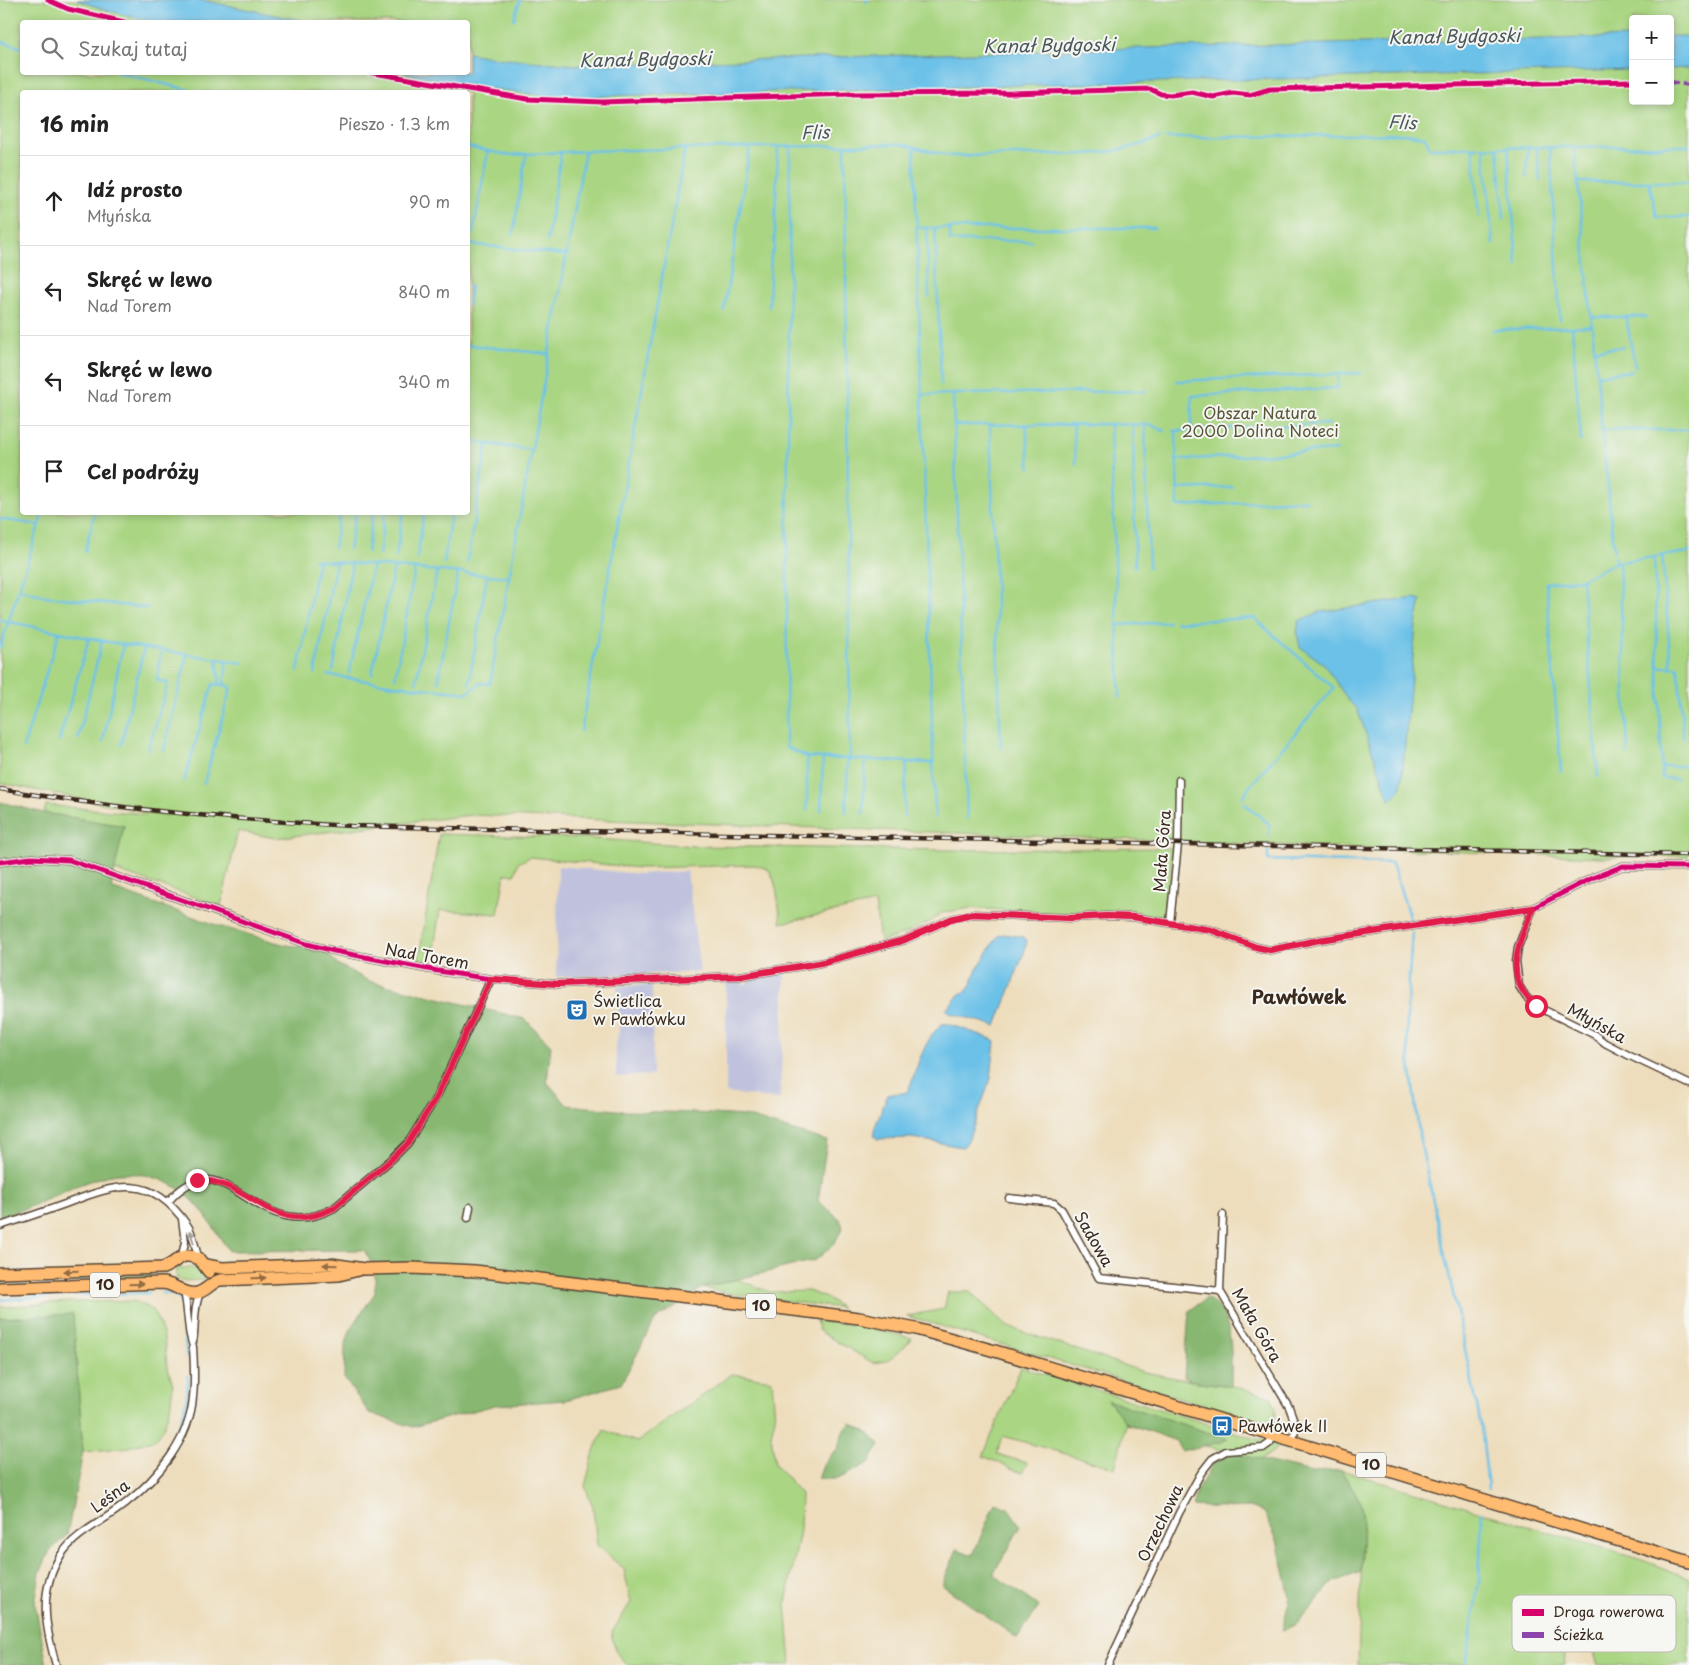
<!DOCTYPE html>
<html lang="pl">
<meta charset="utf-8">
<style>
:root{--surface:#fff;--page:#f2f2f2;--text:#222;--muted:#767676;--line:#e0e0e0}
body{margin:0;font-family:"Playpen Sans",sans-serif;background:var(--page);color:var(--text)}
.controls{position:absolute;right:15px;top:15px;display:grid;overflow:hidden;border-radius:5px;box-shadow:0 2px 8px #0003}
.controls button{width:45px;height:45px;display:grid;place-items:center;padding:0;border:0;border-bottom:1px solid var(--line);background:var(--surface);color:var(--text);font:25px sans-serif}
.stop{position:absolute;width:15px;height:15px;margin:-11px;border:4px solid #e11d48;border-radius:50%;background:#fff}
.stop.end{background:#e11d48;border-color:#fff;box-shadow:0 1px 5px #0008}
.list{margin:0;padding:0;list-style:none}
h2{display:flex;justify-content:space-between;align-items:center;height:65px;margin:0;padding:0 20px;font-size:21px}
h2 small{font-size:16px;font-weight:400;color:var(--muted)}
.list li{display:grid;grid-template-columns:32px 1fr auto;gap:15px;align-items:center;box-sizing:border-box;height:90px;padding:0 20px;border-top:1px solid var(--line)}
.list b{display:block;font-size:19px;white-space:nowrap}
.list p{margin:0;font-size:16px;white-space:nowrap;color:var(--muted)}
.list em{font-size:16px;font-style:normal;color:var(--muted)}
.icon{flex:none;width:28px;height:28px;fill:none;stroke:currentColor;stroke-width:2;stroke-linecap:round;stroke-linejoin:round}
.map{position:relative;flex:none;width:1689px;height:1665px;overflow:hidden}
.search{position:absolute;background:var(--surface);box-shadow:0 2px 8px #0003;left:20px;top:20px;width:450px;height:55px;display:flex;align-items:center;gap:12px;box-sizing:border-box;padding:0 18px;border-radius:5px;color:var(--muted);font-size:19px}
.panel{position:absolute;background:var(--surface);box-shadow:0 2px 8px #0003;left:20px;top:90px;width:450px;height:425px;border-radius:5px}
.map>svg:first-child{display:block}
.industrial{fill:#c0c2dd}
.green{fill:#aad683;stroke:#728050;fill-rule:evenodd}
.forest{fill:#87b771;stroke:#617048}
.water{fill:#6cc1e8;stroke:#547683}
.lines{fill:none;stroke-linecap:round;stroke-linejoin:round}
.stream{stroke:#6cc1e8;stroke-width:2.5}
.minor-casing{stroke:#564536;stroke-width:9}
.trunk-casing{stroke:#564536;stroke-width:14}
.minor{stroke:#fff;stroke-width:6}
.trunk{stroke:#ffbb71;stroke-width:11}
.rail-casing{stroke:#3b2a1e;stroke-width:4.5}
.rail{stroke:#f6f6f2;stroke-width:2.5;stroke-dasharray:8;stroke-linecap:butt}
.quiet{stroke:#8e44ad;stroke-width:4;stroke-dasharray:8 4;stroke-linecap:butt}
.cycleway-casing{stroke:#f6f6f2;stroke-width:8}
.cycleway{stroke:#d6006c;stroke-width:5}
.oneway{fill:#a79f9a}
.oneway2{fill:#936b43}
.route{stroke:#e11d48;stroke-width:6}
.labels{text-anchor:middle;stroke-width:4;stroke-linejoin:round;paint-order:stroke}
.shield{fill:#f6f6f2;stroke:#73675e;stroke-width:1}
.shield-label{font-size:15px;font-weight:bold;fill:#3b2a1e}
.park-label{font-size:16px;fill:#575537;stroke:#f6f6f2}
.street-label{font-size:16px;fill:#3b2a1e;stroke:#f6f6f2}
.poi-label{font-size:16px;fill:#3b2a1e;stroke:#f6f6f2;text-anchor:start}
.water-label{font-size:18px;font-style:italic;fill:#4a575b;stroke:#f6f6f2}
.quarter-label{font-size:19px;font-weight:bold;fill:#3b2a1e;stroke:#f6f6f2}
.key{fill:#f6f6f2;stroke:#beb9b2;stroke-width:1}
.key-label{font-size:14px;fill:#3b2a1e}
</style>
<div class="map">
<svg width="1689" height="1665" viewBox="0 0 1689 1665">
<rect width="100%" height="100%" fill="#f6f6f2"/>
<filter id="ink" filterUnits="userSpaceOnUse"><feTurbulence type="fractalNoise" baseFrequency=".02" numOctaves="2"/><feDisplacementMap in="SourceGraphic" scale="10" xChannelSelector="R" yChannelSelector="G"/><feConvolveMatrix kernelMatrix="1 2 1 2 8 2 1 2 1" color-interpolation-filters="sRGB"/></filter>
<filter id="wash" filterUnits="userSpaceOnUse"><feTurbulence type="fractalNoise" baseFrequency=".0096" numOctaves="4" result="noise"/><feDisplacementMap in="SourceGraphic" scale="20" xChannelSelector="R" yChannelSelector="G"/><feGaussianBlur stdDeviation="1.12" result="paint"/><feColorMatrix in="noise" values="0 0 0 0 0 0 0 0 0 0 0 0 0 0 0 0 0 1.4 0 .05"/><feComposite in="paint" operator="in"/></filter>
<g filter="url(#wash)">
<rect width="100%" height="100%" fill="#edddbc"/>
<path class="industrial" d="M558,866L640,874L687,871L700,972L556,977Z
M785,973L780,1099L726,1093V982L739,979L744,985L754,977Z
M652,985L653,1075L616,1077V1046L619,1031L617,986Z"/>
<path class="green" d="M0,0H1689V856L1600,857L471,815L275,838L238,831L221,906L114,870L124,826L44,813L46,805L166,816L0,783ZM1633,19H1670V101H1633ZM22,22H468V72H22ZM22,92H468V512H22Z
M439,834L584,838L694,846L949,850L1173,848L1166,919L1143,914L1114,912L1061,914L971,908L941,913L932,921L904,934L880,942L875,903L781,923C779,911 777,875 767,869C763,867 758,866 755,865L640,868L530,857L518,863L515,874H505L498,914L440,910L431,967L418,964Z
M177,1268H199L206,1274L204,1280L182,1281L176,1278Z
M150,1273V1278L0,1283V1278Z
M736,1279L770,1292L809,1291L830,1300L841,1308L739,1295L702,1288Z
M948,1292H970L1008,1327L1144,1372L1191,1381L1232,1386L1271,1397L1276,1410L1274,1426L907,1316L944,1309Z
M134,1301L144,1305L152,1310L159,1322L164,1337L167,1364L173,1386L170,1409L163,1429L155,1440L129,1447L83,1452L73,1315L0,1318V1307L67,1302Z
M816,1321L855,1325L912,1338L899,1352L887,1361L873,1363L819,1331Z
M1021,1367L1280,1446L1260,1461L1126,1424L1115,1468L1003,1436L997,1454L1027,1463L1022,1473L983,1456Z
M732,1374L772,1380L775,1418L771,1435L775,1464L801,1494L800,1530L786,1603L791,1665H627L616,1652L611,1634L631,1602L624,1569L597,1546L593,1507L585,1486L595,1448L604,1430L637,1442Z
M1341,1470L1645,1561L1689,1578V1665H1598L1589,1635L1588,1620C1572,1632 1563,1643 1565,1665H1358L1363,1519L1360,1501Z"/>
<path class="forest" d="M0,802L44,813L124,826L111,888L222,927L286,945L308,947L327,952L337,964L369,981L525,1019L551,1045L547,1082L567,1105L626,1111L695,1113L745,1116L827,1141L818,1201L840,1219L843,1228L833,1245L816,1260L702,1288L655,1320L621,1384L566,1400L495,1405L413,1427L369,1413L344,1378L345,1346L351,1328L375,1293V1269L364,1250L229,1251C219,1237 205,1212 193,1201C183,1190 169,1182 155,1178C99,1159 53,1206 0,1216Z
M1207,1298C1211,1301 1216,1304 1219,1308C1234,1326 1231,1363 1231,1386L1191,1381L1184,1377L1189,1311Z
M73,1314L83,1452L67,1535L50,1551L40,1572L35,1604L47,1665H0V1318Z
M1108,1400L1228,1439L1221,1442L1181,1451L1176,1441L1126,1423Z
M851,1423L867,1432L880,1444L869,1463L838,1479H818L824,1463L838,1448L843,1432Z
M1232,1453L1312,1472L1341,1470L1360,1501L1363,1519L1361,1572L1333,1582L1298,1623L1282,1631L1290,1597L1277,1540L1264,1512L1250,1507L1223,1508L1192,1506L1197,1490L1214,1463Z
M995,1503L1008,1508L1021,1526L993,1574L1039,1607L1017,1638L942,1585L957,1549L973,1555Z"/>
<path class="water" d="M77,0H201L309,22H153L109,11Z
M1670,36H1689V68L1670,69Z
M1633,37V70L566,97C511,94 457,83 402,73L468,72V53L496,58L576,65L1138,48Z
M1414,598L1421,600L1416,625L1401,788L1390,801L1357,709L1348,700L1324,664L1300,647L1297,633L1299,621L1319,612Z
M1003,934L1024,937L1027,941L1024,953L996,1026L950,1013L946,1010L960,994L967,991L971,985L976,971L998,936Z
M942,1024H949L992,1039L995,1041L991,1078L969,1138L965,1145L962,1147L912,1138L877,1139L874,1136V1130L886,1098L889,1094L904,1093L908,1091C917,1069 923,1040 942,1024Z"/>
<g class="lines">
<path class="stream" d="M866,2L867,0
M514,19L520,0
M0,41L22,48
M116,72L197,92
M1166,138L1405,134L1425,137L1430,148L1689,146
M845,145L850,759
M790,146L786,747L807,757L933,763
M468,147L508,155L585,151L901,144L951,156L1085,154L1114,151L1140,145L1160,138
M914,147L935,818
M1498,148L1504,219
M1508,148L1517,265
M1537,148L1540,180
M1550,148L1560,320
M1574,148L1578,182H1689
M1473,149L1479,217
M1484,149L1493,244
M1526,177L1528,148
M1578,182L1614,551
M1649,182L1657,217H1689
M916,228H1154
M927,228L929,297
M935,228L941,384
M950,229V241H1031
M473,233L488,151
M513,235L526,154
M547,241L561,152
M468,244L566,255
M468,287H471L468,305
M769,307L771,255L774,249L778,146
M724,310L750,147
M1591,317H1626L1635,367
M1626,317H1646
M1493,330L1572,327
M468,345L549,354
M1595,350L1623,347
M1597,375L1631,371
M1177,381L1361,373
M953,394L1146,391
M922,395L953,394L967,818
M1111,424L1151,425L1165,431
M954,425L1110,424L1120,697
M990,425L1001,748
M1026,425L1030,468
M1073,425L1076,465
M1133,425L1135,567
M1145,425L1149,567
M1191,430L1329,424
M1602,430H1689
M1173,431L1191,430L1192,396L1338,388V374
M1176,432L1178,506L1307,500
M468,441L532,450
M1581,441L1572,327L1591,326
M1176,460L1337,450
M1177,489L1232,487
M0,519L39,525
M334,548L340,512
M349,549L356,512
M85,551L95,512
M367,552L373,512
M379,555L385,512
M1662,555L1671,667
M396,557L403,512
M1615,557V563L1619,562L1628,754
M1654,557L1689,552
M417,559L424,512
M314,560L509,577
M467,562L487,444
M1619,562L1654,557L1662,778L1677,779
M444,563L451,512
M19,589L43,512
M0,620L114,643L243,663
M1176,622L1254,618L1334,688L1250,786L1243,797
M1117,625L1169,622
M0,647L19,589L45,596L147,608
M217,659L220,685
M1659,667H1678L1684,738
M298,671L318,560
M333,671L352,564
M315,673L336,562
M349,673L373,565
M372,674L394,567
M328,675L394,685L467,693L481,683L490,684L585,151
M395,678L415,569
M416,682L437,571
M438,682L458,573
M469,684L487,575
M581,731L685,148
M78,739L102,641
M59,741L89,638
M103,741L123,645
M121,745L144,648
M23,748L59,632
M148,750L168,683L157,680L161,650
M164,750L187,655
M807,757V810
M1662,767L1683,766
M1561,772L1546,583L1582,579
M1598,777L1582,579L1615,563
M184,781L213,684L224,685
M204,783L231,687L224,685L227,660
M1244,803L1269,824V835
M821,810L823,758
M846,812L848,759
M863,813L865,760
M904,816L907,762
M1268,851V860L1392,863L1410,919
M1412,932L1407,1008V1040L1420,1140L1477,1405L1482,1432L1488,1489
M162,1293C171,1293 176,1293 181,1301L187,1358
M0,1300L69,1295L149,1293
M165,1452C180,1428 189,1405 188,1376
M1466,1665L1479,1580L1482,1512"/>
</g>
</g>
<g filter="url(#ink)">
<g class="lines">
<g class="minor-casing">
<path id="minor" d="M0,862L31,858L69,860L307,944L334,951L438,971L491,979L558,984L740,976L820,963L905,940L951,919L971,914L1071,918L1107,916L1133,917L1211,930L1256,947L1270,950L1319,940L1533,908L1592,878L1623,866L1689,867
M1533,908L1518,947L1516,961L1519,986L1526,997L1536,1006L1595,1035L1605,1043L1630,1056L1689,1084
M1170,923L1178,844L1179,780
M1009,1198L1054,1203L1062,1210L1099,1278L1220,1291
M168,1202C212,1149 241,1207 286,1216C303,1220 319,1216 334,1208L392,1159L408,1143L437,1096L491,979
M1223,1215L1220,1291L1289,1407L1296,1426L1293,1441
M468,1218L470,1207
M182,1219L185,1242L182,1256
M0,1226C22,1219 43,1212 65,1204C119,1183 151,1173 188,1226C194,1235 195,1249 199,1259
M193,1342C196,1326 193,1308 200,1293
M56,1665C45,1626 38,1591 61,1555C76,1532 105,1521 126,1503C158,1478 190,1439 193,1397C195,1380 194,1363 193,1347C192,1341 189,1335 189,1329C187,1316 187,1304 184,1291
M1108,1665L1179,1513L1201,1473L1212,1459L1226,1451L1263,1448L1270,1443L1273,1436"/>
</g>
<g class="trunk-casing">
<path id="trunk" d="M206,1265L222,1268L331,1264L364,1269L411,1268L475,1271L859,1318L916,1329L995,1351L1689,1562
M0,1273L163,1268C178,1263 180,1250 199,1259L209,1272
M0,1288L163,1283C176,1284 187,1298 200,1292C208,1289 212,1282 220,1280L339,1275L358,1270"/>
</g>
<use href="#minor" class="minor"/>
<use href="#trunk" class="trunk"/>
<g class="rail-casing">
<path id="rail" d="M0,789C116,809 233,820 351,826L1689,855"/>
</g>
<use href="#rail" class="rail"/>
<path class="quiet" d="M1670,82L1689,85"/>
<g class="cycleway-casing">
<path id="cycleway" d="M48,0L68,9L124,22
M368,72L527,99L602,102L851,94L1011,93L1150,89L1161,94L1171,95L1192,92L1213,97L1233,93L1250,95L1270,89L1633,81
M0,862L31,858L69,860L307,944L334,951L438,971L491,979L558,984L740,976L820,963L905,940L951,919L971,914L1071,918L1107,916L1133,917L1211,930L1256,947L1270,950L1319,940L1533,908L1592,878L1623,866L1689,867"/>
</g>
<use href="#cycleway" class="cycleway"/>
</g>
<defs><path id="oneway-solid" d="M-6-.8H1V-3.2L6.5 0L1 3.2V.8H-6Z" transform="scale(1.25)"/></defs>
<use class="oneway" href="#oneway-solid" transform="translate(192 1237) rotate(-104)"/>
<g class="oneway2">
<use href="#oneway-solid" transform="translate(330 1265) rotate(-178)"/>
<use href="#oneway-solid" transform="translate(71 1271) rotate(178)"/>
<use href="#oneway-solid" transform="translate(259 1278) rotate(-1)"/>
<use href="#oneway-solid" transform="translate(136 1284) rotate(-2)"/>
</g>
</g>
<g class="lines" filter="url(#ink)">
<path class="route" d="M197,1180C252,1179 271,1240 334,1208L392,1159L408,1143L437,1096L491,979L558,984L740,976L820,963L904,940L951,919L971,914L1071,918L1107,916L1133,917L1211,930L1256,947L1270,950L1319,940L1533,908C1519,943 1501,977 1536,1006"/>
</g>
<defs>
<g id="theatre-square" transform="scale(1.125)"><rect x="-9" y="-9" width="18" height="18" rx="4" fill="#1f6fb2" stroke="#f6f6f2"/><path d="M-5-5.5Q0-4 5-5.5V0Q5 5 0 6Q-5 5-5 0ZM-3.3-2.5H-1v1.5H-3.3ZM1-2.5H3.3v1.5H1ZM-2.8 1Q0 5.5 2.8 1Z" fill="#fff"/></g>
<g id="bus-square" transform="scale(1.125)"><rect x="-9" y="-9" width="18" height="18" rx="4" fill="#1f6fb2" stroke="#f6f6f2"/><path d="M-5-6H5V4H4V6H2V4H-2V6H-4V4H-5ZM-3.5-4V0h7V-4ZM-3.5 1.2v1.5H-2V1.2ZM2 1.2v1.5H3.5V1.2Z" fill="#fff"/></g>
</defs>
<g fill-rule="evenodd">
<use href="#theatre-square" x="577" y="1010"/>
<use href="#bus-square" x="1222" y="1426"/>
</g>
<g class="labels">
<g class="shield">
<rect x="90" y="1272.5" width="30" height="25" rx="4"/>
<rect x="746" y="1293.5" width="30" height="25" rx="4"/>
<rect x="1356" y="1452.5" width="30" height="25" rx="4"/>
</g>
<g class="shield-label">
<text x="105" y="1290">10</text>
<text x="761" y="1311">10</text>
<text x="1371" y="1470">10</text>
</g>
<g class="park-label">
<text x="1260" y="419">Obszar Natura<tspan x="1260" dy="18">2000 Dolina Noteci</tspan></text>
</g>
<g class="street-label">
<text transform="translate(1162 851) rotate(-86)" y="6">Mała Góra</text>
<text transform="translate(427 956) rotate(10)" y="6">Nad Torem</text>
<text transform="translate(1597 1023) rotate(29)" y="6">Młyńska</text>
<text transform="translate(1094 1239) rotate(60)" y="6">Sadowa</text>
<text transform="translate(1257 1325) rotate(60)" y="6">Mała Góra</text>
<text transform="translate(110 1496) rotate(-37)" y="6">Leśna</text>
<text transform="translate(1160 1523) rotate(-64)" y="6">Orzechowa</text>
</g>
<g class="poi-label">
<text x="593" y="1007">Świetlica<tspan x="593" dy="18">w Pawłówku</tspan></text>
<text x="1238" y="1432">Pawłówek II</text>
</g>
<g class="water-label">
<text transform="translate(1454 37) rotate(-1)" y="6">Kanał Bydgoski</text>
<text transform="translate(1049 46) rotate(-1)" y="6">Kanał Bydgoski</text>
<text transform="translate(645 60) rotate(-1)" y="6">Kanał Bydgoski</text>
<text transform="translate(1402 123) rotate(3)" y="6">Flis</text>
<text transform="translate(815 133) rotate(-2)" y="6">Flis</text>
</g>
<g class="quarter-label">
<text x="1299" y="1004">Pawłówek</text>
</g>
</g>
<rect x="1512" y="1595" width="164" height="57" rx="8" class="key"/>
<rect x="1522" y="1609" width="22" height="7" fill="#d6006c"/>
<rect x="1522" y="1632" width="22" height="6" fill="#8e44ad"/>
<g class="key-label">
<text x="1553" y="1617">Droga rowerowa</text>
<text x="1553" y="1640">Ścieżka</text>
</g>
</svg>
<div class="controls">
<button>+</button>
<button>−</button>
</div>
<div class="stop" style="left:1536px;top:1006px"></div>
<div class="stop end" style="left:197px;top:1180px"></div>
<div class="search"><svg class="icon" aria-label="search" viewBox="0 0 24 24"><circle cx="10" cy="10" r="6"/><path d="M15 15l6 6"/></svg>Szukaj tutaj</div>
<section class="panel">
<h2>16 min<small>Pieszo · 1.3 km</small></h2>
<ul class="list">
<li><svg class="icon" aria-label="ahead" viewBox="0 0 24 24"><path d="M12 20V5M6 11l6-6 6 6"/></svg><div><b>Idź prosto</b><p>Młyńska</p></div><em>90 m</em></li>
<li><svg class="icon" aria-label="left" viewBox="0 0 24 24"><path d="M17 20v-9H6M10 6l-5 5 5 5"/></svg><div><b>Skręć w lewo</b><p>Nad Torem</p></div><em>840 m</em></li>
<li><svg class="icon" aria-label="left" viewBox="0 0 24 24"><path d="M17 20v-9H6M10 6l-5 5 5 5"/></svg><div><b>Skręć w lewo</b><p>Nad Torem</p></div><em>340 m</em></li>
<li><svg class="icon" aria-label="arrive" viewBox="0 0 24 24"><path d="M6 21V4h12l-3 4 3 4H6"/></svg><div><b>Cel podróży</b></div></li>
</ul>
</section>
</div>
